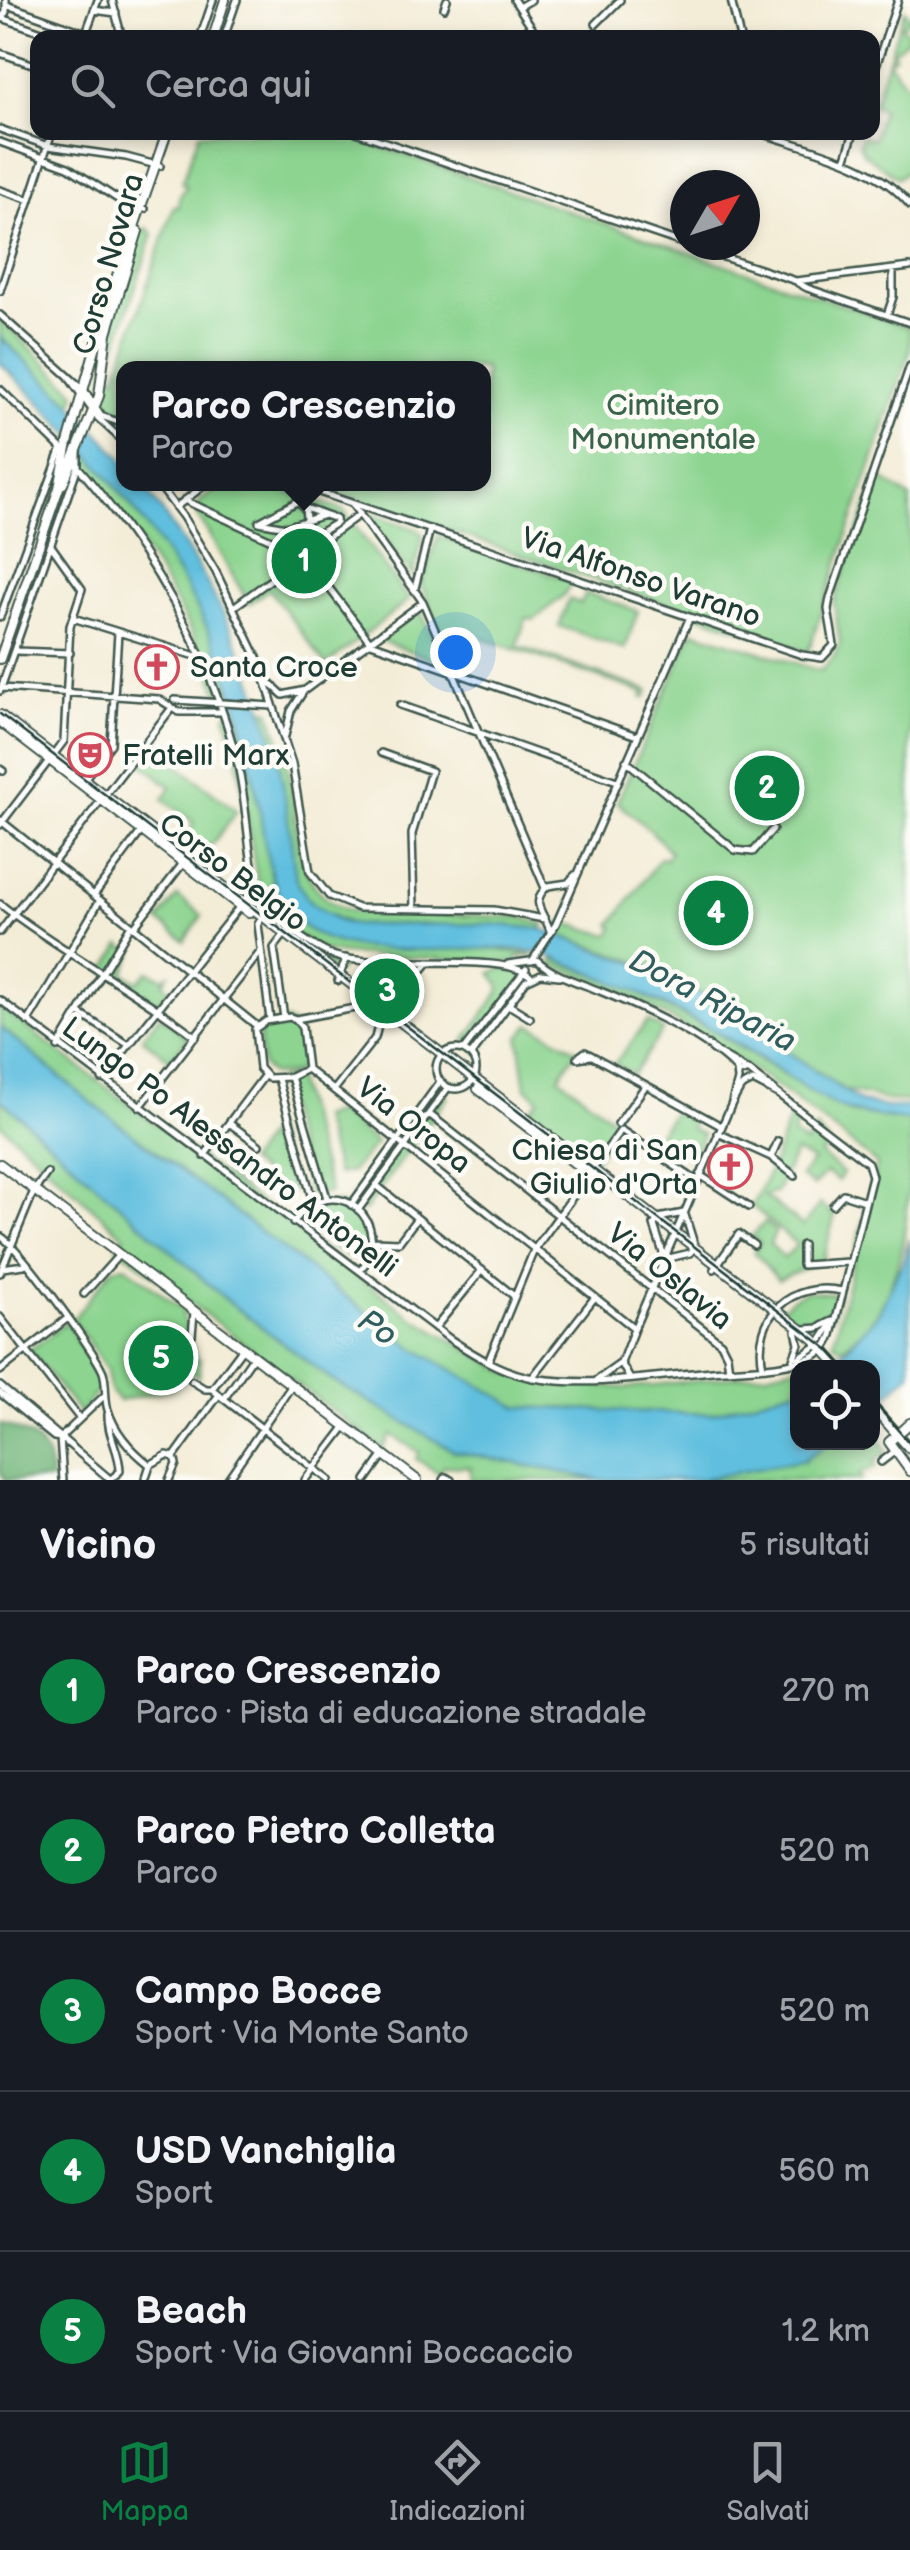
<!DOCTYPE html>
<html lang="it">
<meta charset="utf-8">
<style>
:root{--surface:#171b24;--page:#242831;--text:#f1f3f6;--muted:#9ea1a6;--line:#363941;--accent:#0b8043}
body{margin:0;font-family:"Balsamiq Sans",sans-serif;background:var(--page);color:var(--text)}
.controls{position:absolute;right:30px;bottom:30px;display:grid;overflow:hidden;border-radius:20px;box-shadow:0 5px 15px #0003}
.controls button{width:90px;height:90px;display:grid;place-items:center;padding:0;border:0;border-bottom:2px solid var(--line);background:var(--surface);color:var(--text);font:50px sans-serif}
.compass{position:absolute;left:670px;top:170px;width:90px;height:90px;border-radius:50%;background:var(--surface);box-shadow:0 5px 15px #0003;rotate:51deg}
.you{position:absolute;left:455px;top:652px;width:35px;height:35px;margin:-25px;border:8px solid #fff;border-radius:50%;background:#1a73e8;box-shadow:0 0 0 15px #1a73e833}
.badge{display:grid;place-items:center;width:65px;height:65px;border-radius:50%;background:var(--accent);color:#fff;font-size:32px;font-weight:700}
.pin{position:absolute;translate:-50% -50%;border:5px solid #fff;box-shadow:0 2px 10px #0006}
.popup{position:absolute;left:116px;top:361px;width:375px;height:130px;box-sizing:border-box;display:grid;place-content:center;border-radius:20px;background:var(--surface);filter:drop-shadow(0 2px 8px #0005);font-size:32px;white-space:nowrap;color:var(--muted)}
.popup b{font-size:38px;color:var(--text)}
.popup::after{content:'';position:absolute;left:50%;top:100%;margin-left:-20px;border:20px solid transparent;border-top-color:var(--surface)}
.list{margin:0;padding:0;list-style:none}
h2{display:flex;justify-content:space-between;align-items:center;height:130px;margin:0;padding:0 40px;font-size:42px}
h2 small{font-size:32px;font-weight:400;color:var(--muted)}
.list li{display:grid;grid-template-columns:65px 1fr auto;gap:30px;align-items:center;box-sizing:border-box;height:160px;padding:0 40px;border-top:2px solid var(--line)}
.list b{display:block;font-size:38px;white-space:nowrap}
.list p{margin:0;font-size:32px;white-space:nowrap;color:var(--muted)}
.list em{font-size:32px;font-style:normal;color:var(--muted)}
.icon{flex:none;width:55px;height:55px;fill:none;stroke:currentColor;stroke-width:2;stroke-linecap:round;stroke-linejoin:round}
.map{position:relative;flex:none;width:910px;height:1480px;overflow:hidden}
.search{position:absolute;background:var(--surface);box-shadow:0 5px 15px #0003;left:30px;right:30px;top:30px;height:110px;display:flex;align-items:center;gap:25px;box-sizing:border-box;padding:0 35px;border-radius:20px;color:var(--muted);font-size:38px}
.sheet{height:930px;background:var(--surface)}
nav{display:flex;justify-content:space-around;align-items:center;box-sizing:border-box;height:140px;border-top:2px solid var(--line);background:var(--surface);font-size:28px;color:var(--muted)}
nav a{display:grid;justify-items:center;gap:5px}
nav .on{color:var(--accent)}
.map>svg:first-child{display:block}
.green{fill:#8cd490;stroke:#568862;stroke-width:2.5}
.forest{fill:#71b67a;stroke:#487a57;stroke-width:2.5}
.water{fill:#61bfdf;stroke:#407e8a;stroke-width:2.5}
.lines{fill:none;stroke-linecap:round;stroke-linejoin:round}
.minor-casing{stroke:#3f574c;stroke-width:10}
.major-casing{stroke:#3f574c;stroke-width:12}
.minor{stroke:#fff;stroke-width:5}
.major{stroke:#fff;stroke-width:8}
.tram{stroke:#1f3d34;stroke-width:2.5}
.labels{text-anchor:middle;stroke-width:9;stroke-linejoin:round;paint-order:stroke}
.street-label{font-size:30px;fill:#1f3d34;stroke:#fdfcf7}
.park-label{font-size:30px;fill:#3a634b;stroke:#fdfcf7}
.poi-label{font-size:30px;fill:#1f3d34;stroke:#fdfcf7;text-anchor:start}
.water-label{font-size:32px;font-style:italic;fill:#305e5f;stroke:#fdfcf7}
</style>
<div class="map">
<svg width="910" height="1480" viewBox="0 0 910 1480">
<rect width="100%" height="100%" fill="#fdfcf7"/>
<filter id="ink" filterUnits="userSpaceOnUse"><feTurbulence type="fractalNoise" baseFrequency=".01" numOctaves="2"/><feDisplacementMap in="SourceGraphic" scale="20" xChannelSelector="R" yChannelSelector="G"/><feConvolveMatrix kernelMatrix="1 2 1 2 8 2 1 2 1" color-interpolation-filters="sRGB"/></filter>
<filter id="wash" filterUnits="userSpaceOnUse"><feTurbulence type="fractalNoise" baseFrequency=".0048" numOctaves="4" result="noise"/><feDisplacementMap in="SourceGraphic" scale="40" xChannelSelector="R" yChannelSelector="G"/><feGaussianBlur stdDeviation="2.25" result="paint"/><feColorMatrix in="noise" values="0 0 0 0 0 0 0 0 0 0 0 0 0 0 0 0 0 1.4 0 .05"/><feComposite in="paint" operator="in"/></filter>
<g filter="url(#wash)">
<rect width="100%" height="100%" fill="#f3ecd6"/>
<path class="green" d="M904,10L910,18L902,26L910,37L893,51L895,55L888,61L910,89V169L898,178L864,154L859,144L862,136L873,139L882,110L873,105Z
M199,133H341L910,328V351L808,652L311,484H484V368H124V419L105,412L110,399L102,407C106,345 120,288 142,230L147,228L153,234L107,373L116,377L174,206L179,207V198L187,186L182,183Z
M0,319L71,387L76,394L72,404L0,337Z
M88,453C149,524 210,605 232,697L220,696C184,608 144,542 85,467Z
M877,475L910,498V1102L886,1100L844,1090L710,998L643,964L557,934L562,922L609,935L614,928L611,925L661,857L665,860L670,852L652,832L617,802L693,631L821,671L834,656L840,643L834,602Z
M224,484H265L344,511L409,600L326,665L269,589L249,604L197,514L200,501Z
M362,510L419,530L423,536L413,576Z
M438,536L573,581L563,596L534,620L526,618L517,646L649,691L645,698L642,697L644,690L642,692L452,628L449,635L460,661L466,663L463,671L457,669L421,585Z
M586,593L638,611L625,649L559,626L569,599L581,604Z
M420,610L440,653L436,661L382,641L383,635Z
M233,705L252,770L272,879L282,900L299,922L534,955L518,957L516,963L344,954L324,951L285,927L341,968L338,973L252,907V899L259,892L237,755L226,716Z
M263,709L270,710C277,733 285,755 290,777C300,829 291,898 356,912L519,917L544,924L542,929L490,924L354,925L319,910L303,893L296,880L280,770Z
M153,746L237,811L201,859L179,843L194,823L163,799L171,787L138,760Z
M177,896L202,915L185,941L159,921Z
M121,945L134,953L124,973L138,982L148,971L163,978L168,975L163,984L169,989L158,1003L105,971Z
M553,959L617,983L715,1032L804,1088L849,1112L910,1122C910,1188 910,1258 877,1314C868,1326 854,1337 843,1348L833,1343L877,1164C779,1084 673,1007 552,965Z
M502,968L519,971L529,981L479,1053L465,1041L499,992L500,985L491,973Z
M0,1007L412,1317L509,1373L535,1381L626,1388L766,1373L804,1364L813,1356L828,1367L798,1368L797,1388L710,1414L518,1407L415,1349L89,1101L0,1027Z
M160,1015L188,1038L170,1060L142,1038Z
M286,1021L299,1029L303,1065L294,1073L271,1075L262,1065L259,1034L264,1026Z
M648,1021L663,1030L633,1074L614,1064Z
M530,1024L577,1050L559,1077L618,1123L591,1165L525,1114L539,1099L526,1088L519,1038Z
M295,1076L330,1192L310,1198L278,1079Z
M434,1085L448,1096L364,1211L350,1200Z
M0,1099L231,1304L332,1380L454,1451L600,1480H470L471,1467L444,1466L439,1473L416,1459L419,1452L391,1435L383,1449L117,1247L125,1237L0,1124Z
M675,1111L693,1121L691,1129L703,1134L692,1159L655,1137Z
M337,1112L376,1143L351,1172L337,1174L321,1118Z
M791,1113L799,1119L793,1134L806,1144L816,1128L828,1142L821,1155L843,1173L838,1181L826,1173L813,1186L800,1176L813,1161L795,1152L776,1193L764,1196L803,1226L820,1204L835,1215L823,1260L778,1280L754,1252L760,1243L752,1236L765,1222L776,1231L770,1244L784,1258L797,1245L752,1206L772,1166Z
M272,1128L293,1191L287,1194L248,1162Z
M338,1203C360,1212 371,1228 368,1253L362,1260C342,1260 315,1236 304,1220C308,1205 324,1202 338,1203Z
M126,1266L184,1311L182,1316C191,1331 188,1350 200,1361L199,1377L191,1371L173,1388L119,1401L110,1391L107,1370L73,1319L113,1268Z
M807,1291L838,1294L832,1316C811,1335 800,1324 780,1310L791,1299Z
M67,1322L99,1379V1390L80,1414L30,1350Z
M873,1428L887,1451L874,1462L876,1468L860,1473L862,1480H697L804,1460L828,1443L872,1442Z"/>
<path class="forest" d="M0,1424C32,1433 51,1444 51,1480H5L0,1471Z"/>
<path class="water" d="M0,337L72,404L118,454L124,461V484H142C201,561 247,649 274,743C286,787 290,835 296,880L309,901L339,921L354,925L490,924L542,929L643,966L710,999L861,1102L886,1107H910V1122C891,1117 869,1117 850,1111C820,1102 792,1078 766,1062C709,1025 647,995 584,970C568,964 551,955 535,952C472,940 348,969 299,922C265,890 266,839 257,795C249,754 240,711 225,671C181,549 92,452 0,363Z
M0,1027L89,1101L415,1349L518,1407L710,1414L797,1388L798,1442L828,1443L804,1460L697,1480H600L454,1451L332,1380L231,1304L0,1099Z
M910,1239V1374L873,1409L872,1368H828L878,1314L902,1263Z"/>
</g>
<g filter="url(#ink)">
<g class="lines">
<g class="minor-casing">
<path id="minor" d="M112,0L122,38
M514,0L539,38
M731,0L740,38
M7,5L100,38
M519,7L531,0
M444,8L447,0
M94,10L116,13
M2,18L59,38
M0,20L6,12V0
M596,24L620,0
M84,38L98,0
M200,38L213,0
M224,38L237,0
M0,53L38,66
M872,78L898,0
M0,129L48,146L126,157L160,166
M356,132L685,244
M758,132C810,150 874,161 910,205
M0,142L68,167L119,200L145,209
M845,161L854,132
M0,190L30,200
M687,245L796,281L910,267
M798,283L807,288L910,323
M0,291L52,132
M0,315L85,391L101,416L124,424
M887,315L893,297V270
M70,379L98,418L124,442
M0,389L65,452
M72,460C149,547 211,652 238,765C247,805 247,846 256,886C262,903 275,916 289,928C303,939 318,950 335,956C378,970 508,951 531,977
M158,484L183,517L216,572L269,682L283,695L305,690L422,603
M295,484L802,655L822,658L834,645L828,609L830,598L910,366
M184,500L304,555L371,643
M298,501L303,507L324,515L286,527L259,522Z
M352,504L423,602L545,888
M176,507L206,484
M291,527L307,529L305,508
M307,529L316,535L336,523V519L324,515
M415,588L430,529
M235,606L360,514
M0,617L62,448
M73,618L199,657
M371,643L637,736
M16,651L70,653
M261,667L292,764L310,872L329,896L358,908L494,910L544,919
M2,688L159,699L179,712H221
M0,691L78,466V452
M175,700L273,706
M400,705L617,781
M285,736L291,711L303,692
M381,753L431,771L412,834L414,909
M626,761L735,850L753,852L773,829
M0,769L3,771
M82,782L111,744L118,633
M0,820L257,1026
M0,825L64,741L70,626L82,589L52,547
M94,895L143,829
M0,904C63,953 133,988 196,1037
M262,917L258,924L270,1020
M134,927L184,862
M550,931C545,913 528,903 548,886L568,883L575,875
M0,932L171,709
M284,935L274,948L284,1018
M532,961L556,924L690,617
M508,964L537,960C554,976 578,982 600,991C642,1008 707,1037 737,1070L738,1080L732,1102
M338,981L346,958
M0,1000L450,1339C476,1356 503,1373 534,1378C592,1388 654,1376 712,1371C744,1368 782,1369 812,1357C823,1352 828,1346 832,1335L872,1176L868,1163L778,1094L753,1081L741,1087L732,1103L634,1329L621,1363L630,1379
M509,1005L530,1018
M79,1013L129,1045
M290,1017L296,1019L302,1028L307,1069L291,1077L268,1078L259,1068L255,1029L266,1021Z
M296,1019L355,1008L366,997
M28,1022L100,900
M58,1047L131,925
M465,1048L526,969
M436 1069a20 20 0 1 1 40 0a20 20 0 1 1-40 0Z
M714,1051L743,1068
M472,1054L526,981L541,974L559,976
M591,1056L577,1058L585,1052L721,1126
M307,1069L634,1328
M738,1074L748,1070L775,1091
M291,1077L327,1198
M102,1079L256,886
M278,1079L313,1202
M334,1090L375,1038L379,1022L387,1011L428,963
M140,1107L261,951
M429,1114L721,1343L727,1355L729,1370
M229,1123L259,1145
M618,1124L646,1085
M718,1133L771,1157L795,1176
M204,1156L264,1076
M771,1157L778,1141
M700,1175L749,1207
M376,1185L514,1296
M351,1205L439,1083
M833,1205L843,1194L865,1201
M358,1210L447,1089
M293,1223C336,1165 397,1225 360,1271
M0,1236C18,1245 94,1350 103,1372C107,1384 104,1398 108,1410C115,1433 132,1451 150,1465
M373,1241L399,1242L417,1218
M802,1245V1265L849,1262
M664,1256L654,1225L658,1218L684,1213
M665,1259L690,1253L695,1247L685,1215
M2,1268L24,1265
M714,1269L739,1234L754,1245
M0,1273L34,1191L47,1173
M84,1294L118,1256
M0,1317L80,1419
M435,1328L482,1270
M805,1329L818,1328L832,1321
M192,1335L194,1313
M242,1349L212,1389L224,1399L253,1357
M798,1358L818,1345L832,1324
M793,1359L799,1344L796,1331
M488,1362L534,1250L621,1130L697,1181
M763,1367C752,1316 792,1280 842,1291
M0,1371L68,1318
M532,1378L595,1297
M597,1380L621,1363
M192,1381L205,1389H212
M0,1386L111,1480
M0,1393L54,1437L60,1438
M224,1399L329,1480
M108,1414C107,1435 120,1451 120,1471L110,1480
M61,1437L105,1395
M60,1438L63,1480
M174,1457L218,1396
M881,1462L894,1452
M145,1480L150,1465L167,1455L174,1457L176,1464L169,1480
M227,1480L292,1385
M305,1480L346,1426
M366,1480L383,1456
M444,1480L446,1477L451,1480"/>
</g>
<g class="major-casing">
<path id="major" d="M213,38L225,0
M63,484L99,396L107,333L138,231
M0,659L59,488L68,443L112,290L167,132
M0,715L814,1339L840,1368
M0,722L249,913
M478,1089L594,1178
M0,1164L417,1480
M872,1406L910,1449
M910,1423L889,1442L910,1471"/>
</g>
<use href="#minor" class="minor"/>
<use href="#major" class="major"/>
<path class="tram" d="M0,714L828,1349L845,1368
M872,1400L910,1444"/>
</g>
</g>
<defs>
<g id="church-ring" transform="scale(2.25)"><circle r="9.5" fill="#fdfcf7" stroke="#d1495b" stroke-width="1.5"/><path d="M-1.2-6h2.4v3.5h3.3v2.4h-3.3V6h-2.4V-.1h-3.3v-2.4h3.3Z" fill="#d1495b"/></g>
<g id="theatre-ring" transform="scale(2.25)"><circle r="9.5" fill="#fdfcf7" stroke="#d1495b" stroke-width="1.5"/><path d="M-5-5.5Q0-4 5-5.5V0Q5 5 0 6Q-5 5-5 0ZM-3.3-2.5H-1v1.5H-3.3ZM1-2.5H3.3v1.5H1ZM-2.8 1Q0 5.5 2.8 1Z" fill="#d1495b"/></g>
</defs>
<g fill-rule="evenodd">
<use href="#church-ring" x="157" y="667"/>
<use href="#theatre-ring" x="90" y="755"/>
<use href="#church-ring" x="730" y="1167"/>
</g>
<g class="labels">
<g class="street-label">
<text transform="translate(108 264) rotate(-74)" y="10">Corso Novara</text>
<text transform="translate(641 577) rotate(19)" y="10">Via Alfonso Varano</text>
<text transform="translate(233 872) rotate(37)" y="10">Corso Belgio</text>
<text transform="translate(414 1125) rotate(38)" y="10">Via Oropa</text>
<text transform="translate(230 1147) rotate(37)" y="10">Lungo Po Alessandro Antonelli</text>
<text transform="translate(670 1276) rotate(39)" y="10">Via Oslavia</text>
</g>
<g class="park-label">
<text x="663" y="415">Cimitero<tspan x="663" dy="34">Monumentale</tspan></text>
</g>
<g class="poi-label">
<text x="190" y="677">Santa Croce</text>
<text x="122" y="765">Fratelli Marx</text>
<text x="698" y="1160" text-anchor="end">Chiesa di San<tspan x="698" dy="34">Giulio d'Orta</tspan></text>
</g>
<g class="water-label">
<text transform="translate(713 1000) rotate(28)" y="11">Dora Riparia</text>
<text transform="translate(378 1327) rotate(34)" y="11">Po</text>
</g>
</g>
</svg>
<div class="controls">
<button><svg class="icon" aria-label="locate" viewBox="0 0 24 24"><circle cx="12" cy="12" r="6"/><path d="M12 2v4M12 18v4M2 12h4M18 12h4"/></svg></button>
</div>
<svg class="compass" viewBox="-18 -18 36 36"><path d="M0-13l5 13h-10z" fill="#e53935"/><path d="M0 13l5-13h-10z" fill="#9ea1a6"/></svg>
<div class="you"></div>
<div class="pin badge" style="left:304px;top:561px">1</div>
<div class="popup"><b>Parco Crescenzio</b>Parco</div>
<div class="pin badge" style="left:767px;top:788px">2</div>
<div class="pin badge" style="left:387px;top:991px">3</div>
<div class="pin badge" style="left:716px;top:913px">4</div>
<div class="pin badge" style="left:161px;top:1358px">5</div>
<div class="search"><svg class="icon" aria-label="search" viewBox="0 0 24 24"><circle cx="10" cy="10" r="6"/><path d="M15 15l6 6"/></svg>Cerca qui</div>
</div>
<section class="sheet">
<h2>Vicino<small>5 risultati</small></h2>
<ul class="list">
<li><span class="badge">1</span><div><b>Parco Crescenzio</b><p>Parco · Pista di educazione stradale</p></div><em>270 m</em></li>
<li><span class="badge">2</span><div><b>Parco Pietro Colletta</b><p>Parco</p></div><em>520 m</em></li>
<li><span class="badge">3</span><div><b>Campo Bocce</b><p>Sport · Via Monte Santo</p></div><em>520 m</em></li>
<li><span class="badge">4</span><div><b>USD Vanchiglia</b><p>Sport</p></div><em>560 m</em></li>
<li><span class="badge">5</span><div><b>Beach</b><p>Sport · Via Giovanni Boccaccio</p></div><em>1.2 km</em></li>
</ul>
</section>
<nav>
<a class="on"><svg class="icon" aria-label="map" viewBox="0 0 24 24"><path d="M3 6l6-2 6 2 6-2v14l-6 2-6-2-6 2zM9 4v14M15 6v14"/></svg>Mappa</a>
<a><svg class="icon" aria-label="directions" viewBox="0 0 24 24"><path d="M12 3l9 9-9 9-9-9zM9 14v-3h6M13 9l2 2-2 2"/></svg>Indicazioni</a>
<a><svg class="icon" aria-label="saved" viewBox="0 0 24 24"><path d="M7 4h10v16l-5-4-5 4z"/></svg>Salvati</a>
</nav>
